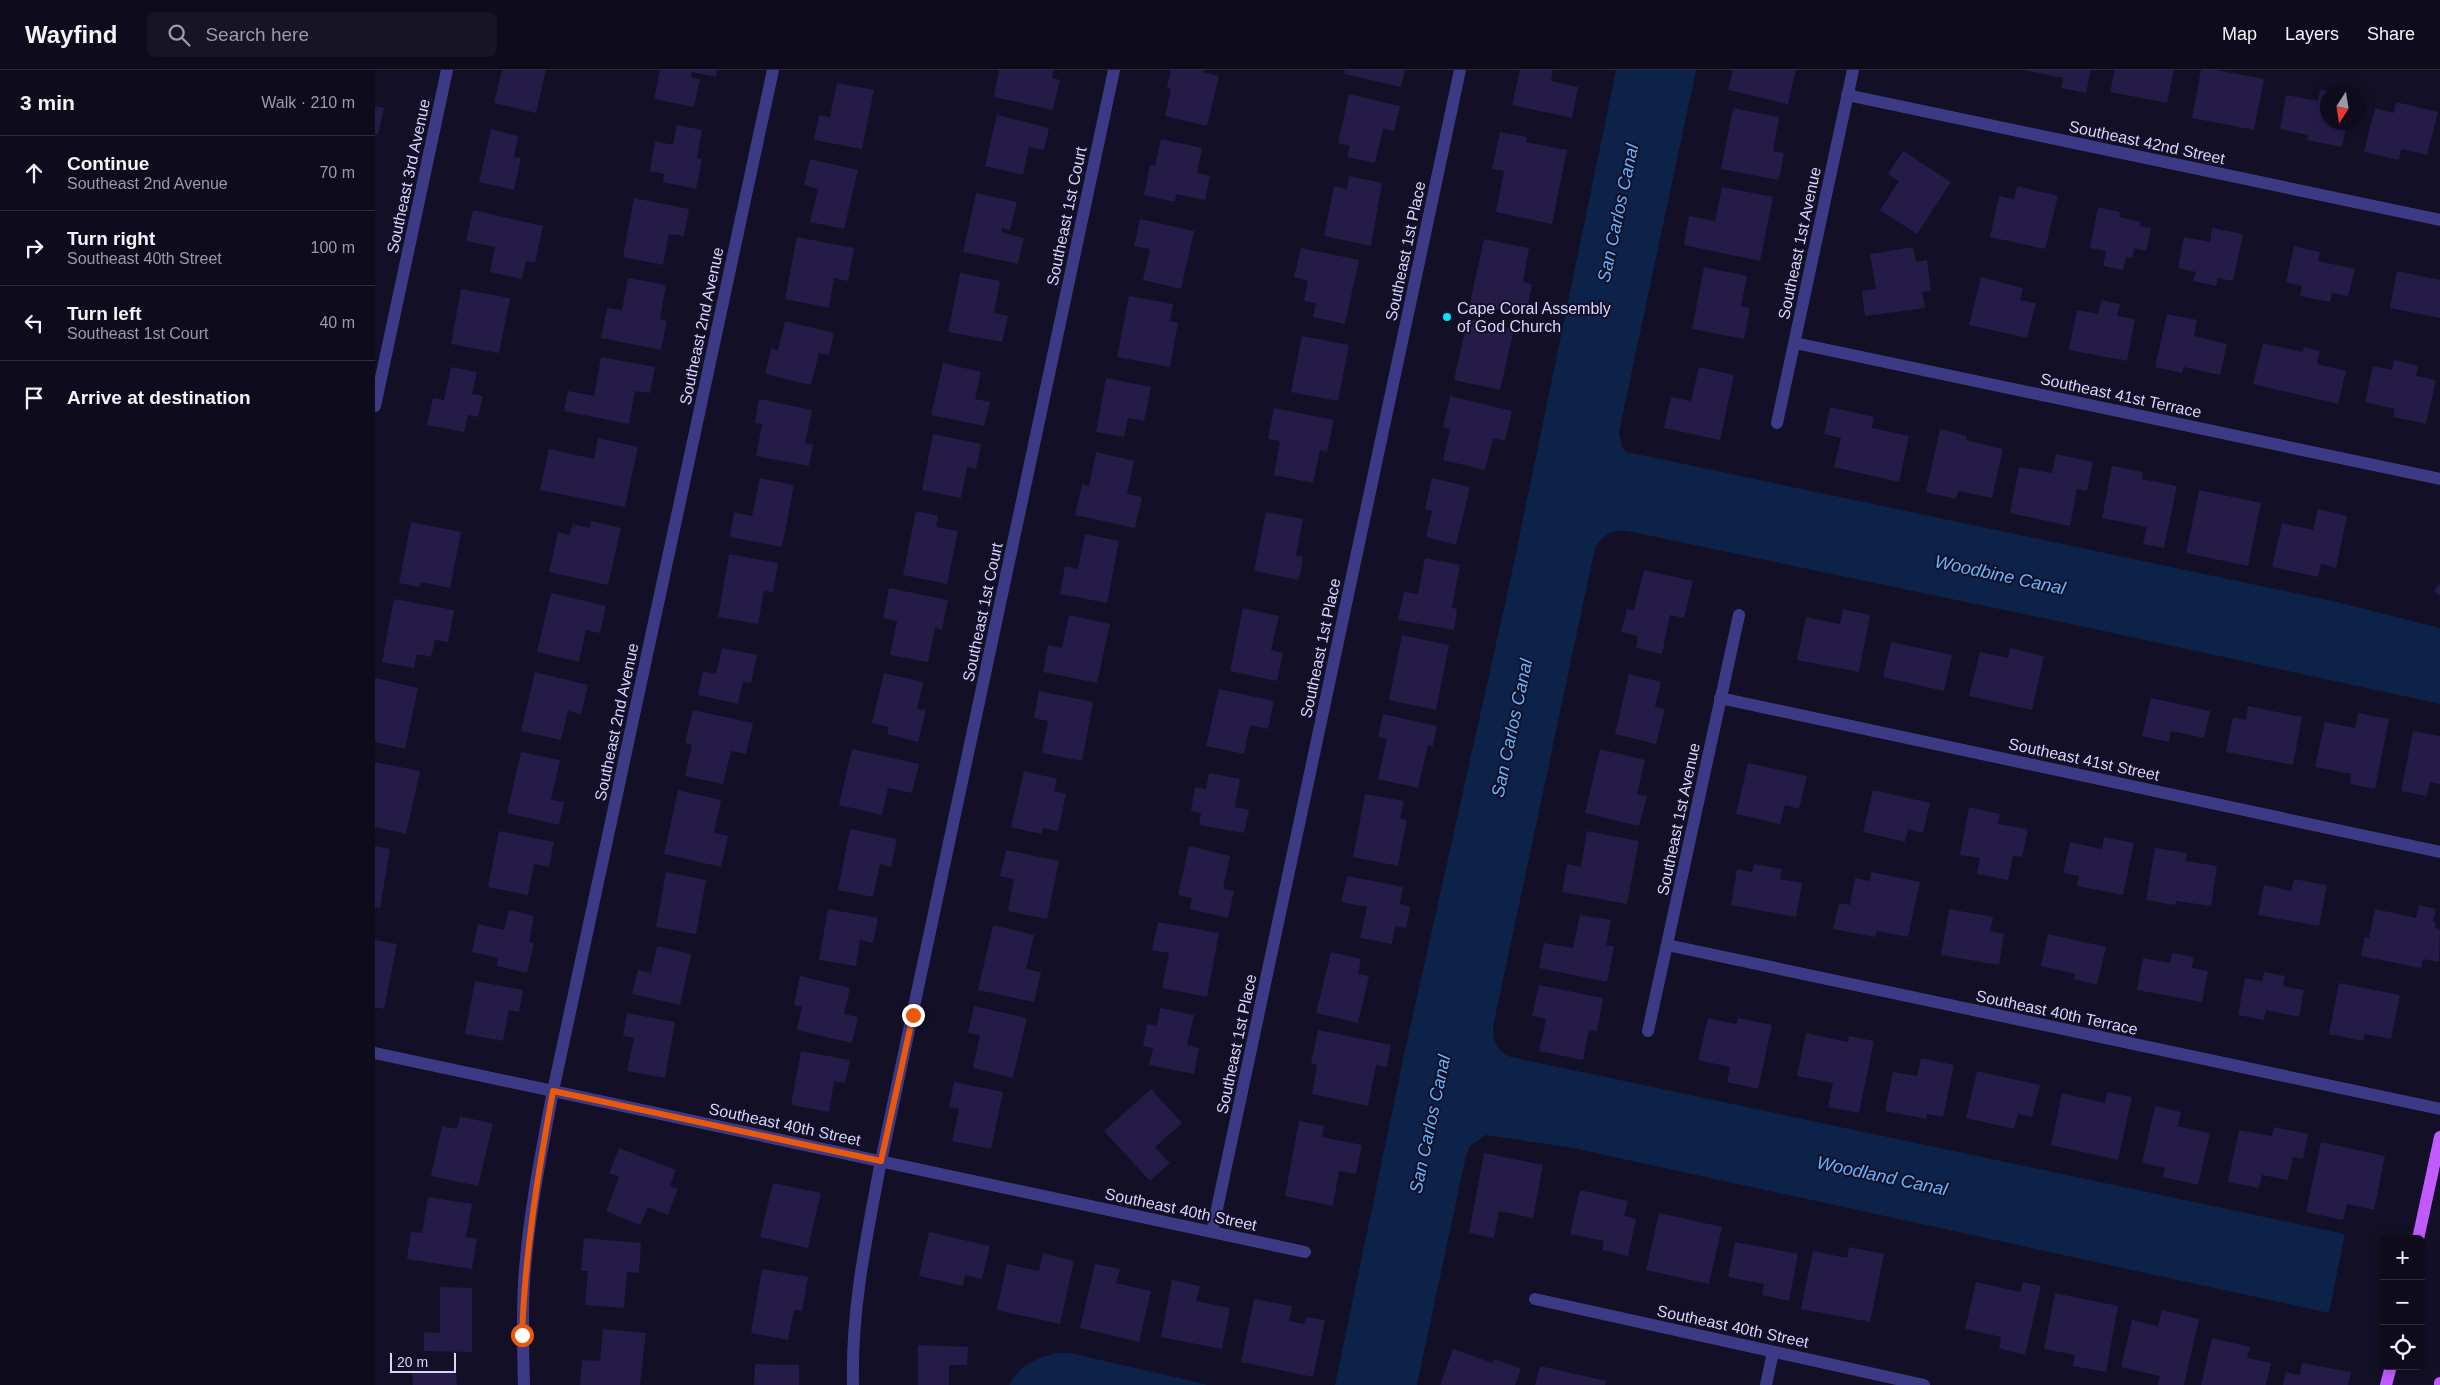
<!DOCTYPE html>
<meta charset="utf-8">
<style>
:root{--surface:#0e0b1c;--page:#171425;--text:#f1f3f6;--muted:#9b9ba3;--line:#2e2b3b}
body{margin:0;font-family:Helvetica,sans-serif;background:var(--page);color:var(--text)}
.controls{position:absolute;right:15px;bottom:15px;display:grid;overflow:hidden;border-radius:8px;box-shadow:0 2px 12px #0003}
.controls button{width:45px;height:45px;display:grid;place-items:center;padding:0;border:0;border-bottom:1px solid var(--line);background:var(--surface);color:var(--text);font:25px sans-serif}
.compass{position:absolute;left:1945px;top:15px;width:45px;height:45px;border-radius:50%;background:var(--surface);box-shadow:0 2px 12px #0003;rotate:192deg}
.scale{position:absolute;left:15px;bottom:12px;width:66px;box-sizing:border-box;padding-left:5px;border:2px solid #d9d4ff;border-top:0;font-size:14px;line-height:18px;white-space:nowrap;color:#d9d4ff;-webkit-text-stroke:4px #130f26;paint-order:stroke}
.stop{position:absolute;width:15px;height:15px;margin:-11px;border:4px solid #ea580c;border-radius:50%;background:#fff}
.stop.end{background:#ea580c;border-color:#fff;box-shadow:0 1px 5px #0008}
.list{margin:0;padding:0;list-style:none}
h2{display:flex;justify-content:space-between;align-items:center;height:65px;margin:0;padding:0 20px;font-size:21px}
h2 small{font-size:16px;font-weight:400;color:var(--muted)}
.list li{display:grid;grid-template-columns:32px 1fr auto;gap:15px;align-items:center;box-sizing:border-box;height:75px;padding:0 20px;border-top:1px solid var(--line)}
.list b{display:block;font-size:19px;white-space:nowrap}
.list p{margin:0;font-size:16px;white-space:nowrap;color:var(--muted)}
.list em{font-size:16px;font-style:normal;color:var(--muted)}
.icon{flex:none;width:28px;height:28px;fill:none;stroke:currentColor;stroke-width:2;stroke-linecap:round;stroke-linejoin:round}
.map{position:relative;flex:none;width:2065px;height:1315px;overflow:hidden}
header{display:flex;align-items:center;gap:30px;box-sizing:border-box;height:70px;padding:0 25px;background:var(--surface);border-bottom:1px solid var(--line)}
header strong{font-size:24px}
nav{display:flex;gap:28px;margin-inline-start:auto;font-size:18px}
.search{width:350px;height:45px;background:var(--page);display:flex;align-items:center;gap:12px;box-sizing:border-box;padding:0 18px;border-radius:8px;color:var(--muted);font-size:19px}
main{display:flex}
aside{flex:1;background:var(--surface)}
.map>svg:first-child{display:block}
.water{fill:#0c2248}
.building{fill:#241b47}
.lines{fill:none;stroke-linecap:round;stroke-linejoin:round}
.minor{stroke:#3d3a85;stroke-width:12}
.major{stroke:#c25bff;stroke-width:12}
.route{stroke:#ea580c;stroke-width:6}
.poi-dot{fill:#00e5ff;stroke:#130f26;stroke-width:2}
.labels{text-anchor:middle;stroke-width:4;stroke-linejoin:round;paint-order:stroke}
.street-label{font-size:16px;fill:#d9d4ff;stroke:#130f26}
.poi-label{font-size:16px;fill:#d9d4ff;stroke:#130f26;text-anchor:start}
.water-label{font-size:18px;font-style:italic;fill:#62b6ff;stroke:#130f26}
</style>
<header>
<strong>Wayfind</strong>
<div class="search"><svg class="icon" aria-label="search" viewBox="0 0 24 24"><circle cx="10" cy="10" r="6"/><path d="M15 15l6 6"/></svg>Search here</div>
<nav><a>Map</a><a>Layers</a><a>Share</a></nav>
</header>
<main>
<aside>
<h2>3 min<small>Walk · 210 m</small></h2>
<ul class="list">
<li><svg class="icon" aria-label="ahead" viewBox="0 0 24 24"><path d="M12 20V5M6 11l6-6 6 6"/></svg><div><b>Continue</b><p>Southeast 2nd Avenue</p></div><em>70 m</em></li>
<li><svg class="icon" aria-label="right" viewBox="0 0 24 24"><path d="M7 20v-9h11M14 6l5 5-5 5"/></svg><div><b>Turn right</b><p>Southeast 40th Street</p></div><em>100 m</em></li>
<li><svg class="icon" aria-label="left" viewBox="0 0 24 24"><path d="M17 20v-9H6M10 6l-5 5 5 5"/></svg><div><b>Turn left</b><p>Southeast 1st Court</p></div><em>40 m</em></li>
<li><svg class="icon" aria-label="arrive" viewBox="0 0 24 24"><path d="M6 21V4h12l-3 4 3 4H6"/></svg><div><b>Arrive at destination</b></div></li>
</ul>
</aside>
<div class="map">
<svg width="2065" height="1315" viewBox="0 0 2065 1315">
<rect width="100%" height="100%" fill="#130f26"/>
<path class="water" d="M1241,0H1321L1244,362L1247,377L1252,382L1962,532L2065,558V634L1715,558L1252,461C1237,460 1228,464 1220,478L1118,957C1118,972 1122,981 1136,987L1970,1164L1954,1243L1198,1078L1111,1065L1095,1076L1091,1086L1042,1315H960L1029,985L1136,507Z
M684,1283H695L834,1315H634C643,1296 664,1286 684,1283Z"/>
<path class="building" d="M127,0H171L161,43L119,33Z
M285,0H342L341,7L317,2L316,7L325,9L319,37L279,29Z
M624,0H679L677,8L685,10L678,40L619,27Z
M796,0H829L828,2L844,6L832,56L790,46L796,19L792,18Z
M970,0H1030L1026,17L969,4Z
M1145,0H1178L1176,11L1203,17L1197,48L1137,35Z
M1358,0H1421L1413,34L1353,20Z
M1649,0H1716L1711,23L1686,18L1688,8Z
M1740,0H1799L1792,33L1735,22Z
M1826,0H1841L1889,9L1879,60L1817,48Z
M462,13L499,20L487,79L439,70L444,45L455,47Z
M1945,20L1952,21V52H1972L1967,77L1932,70L1933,65L1905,59L1911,25L1943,31Z
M974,24L1025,36L1019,61L1008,59L1000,93L972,87L975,76L963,73Z
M2021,32L2063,42L2052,85L2026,79L2024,90L1989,82L2000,38L2019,43Z
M0,36L9,38L3,64H0Z
M1358,38L1404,47L1398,81L1409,83L1404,110L1346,99Z
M622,45L674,58L669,80L654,77L648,105L610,96Z
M302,55L327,60L322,88L327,89L321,119L288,112L289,104L275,101L280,71L298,75Z
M116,59L143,66L139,87L146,88L139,120L104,112Z
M1125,62L1152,67L1151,72L1192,80L1177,154L1121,142L1129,101L1117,99Z
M786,69L827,78L822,103L835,106L830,130L801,124L800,132L769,125L775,95L780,96Z
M1528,81L1576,112L1542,164L1505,140L1524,111L1513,104Z
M435,89L483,100L469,159L435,152L443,119L429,115Z
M974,106L1007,113L996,176L949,166L959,116L972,119Z
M1642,116L1683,126L1670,179L1615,167L1624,126L1639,129Z
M1347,117L1398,127L1385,191L1309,175L1314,146L1340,151Z
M601,123L642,132L635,160L627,158L626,162L649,168L643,194L588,182Z
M259,128L314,139L309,166L294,164L288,195L248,187Z
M1723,137L1745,142L1744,147L1766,152L1765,156L1776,158L1771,181L1759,178L1757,188L1751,187L1748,200L1728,196L1731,181L1715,178Z
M98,140L168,156L160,193L151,191L147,209L115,202L120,177L91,171Z
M765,149L819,161L806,219L768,210L775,179L759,176Z
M1837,158L1868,164L1858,211L1843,208L1841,216L1818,211L1821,202L1803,198L1809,167L1835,172Z
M422,167L479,178L473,211L459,208L454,238L410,229Z
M1109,169L1154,178L1148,212L1157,214L1151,245L1095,233Z
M1919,176L1945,182L1943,191L1980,199L1973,226L1957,223L1955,232L1925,226L1927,216L1911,212Z
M1538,177L1541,192L1552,190L1556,221L1547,222L1550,238L1490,246L1487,221L1501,219L1495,184Z
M926,178L984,190L970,254L938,247L941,233L929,231L933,211L919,207Z
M1329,197L1372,206L1366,236L1375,238L1369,269L1317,259Z
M2022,201L2065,210V248L2015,238Z
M585,203L625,211L619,243L633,246L627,272L573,262Z
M1606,207L1648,218L1645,230L1661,233L1652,268L1594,255Z
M253,208L291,215L285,249L292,251L286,280L226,268L232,238L247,240Z
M86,219L135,228L124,283L76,274Z
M754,226L798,234L795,251L803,253L795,297L742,287Z
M1726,230L1745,234L1742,246L1760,249L1752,291L1694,280L1702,240L1723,244Z
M1792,244L1822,250L1819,266L1852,274L1845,305L1809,297L1807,303L1780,297Z
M1093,248L1139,259L1125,320L1079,310Z
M410,251L459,263L454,285L444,283L436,315L390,304L396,278L403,280Z
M927,266L974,275L963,331L916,322Z
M1888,273L1928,282L1929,277L1945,281L1942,294L1971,301L1963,334L1878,314Z
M226,287L280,297L275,323L260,321L254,354L189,341L193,321L219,326Z
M2019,290L2043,296L2041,306L2061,310L2051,354L2018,347L2020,339L1990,332L1998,296L2017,300Z
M568,293L606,302L600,329L615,332L609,356L556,345Z
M76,297L102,302L97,324L108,326L103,347L93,345L89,362L52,355L58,328L69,330Z
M1324,297L1359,305L1345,370L1289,358L1296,327L1316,331Z
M731,308L776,317L769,351L753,348L749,367L721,362Z
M1075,326L1137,341L1130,371L1118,368L1110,400L1068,390L1075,359L1068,357Z
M384,329L437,340L430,373L438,374L434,396L381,386L387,354L380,353Z
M1455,337L1499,347L1497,358L1534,366L1524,412L1459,397L1466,368L1449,364Z
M899,338L959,350L952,382L945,380L938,413L899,405L905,371L893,369Z
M1565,359L1592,366L1591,370L1628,379L1617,428L1583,421L1581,429L1551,422Z
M558,364L606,374L601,399L592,397L586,428L547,420Z
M223,368L263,377L250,437L165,420L174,379L219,389Z
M721,382L759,391L752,424L767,427L760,458L700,445L707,414L714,416Z
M1681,384L1718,392L1712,421L1702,419L1695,456L1635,443L1644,397L1677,403Z
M1737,396L1768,402L1767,409L1802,416L1789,478L1768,474L1772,457L1727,448Z
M385,408L419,415L407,477L355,467L359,442L377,446Z
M1057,408L1095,417L1081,475L1051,467L1057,441L1050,439Z
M1824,420L1886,433L1873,496L1811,483Z
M1943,439L1972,446L1961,498L1946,494L1943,507L1897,497L1907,453L1938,460Z
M541,441L563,446L561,457L583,461L572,514L528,505Z
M891,442L928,449L921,485L928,487L924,510L879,501Z
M216,451L246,458L233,515L174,502L183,462L195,465L198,454L215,458Z
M36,452L86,462L75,518L46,512L44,517L24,513Z
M710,464L744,471L732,533L685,524L690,496L703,499Z
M354,484L403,493L398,522L389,521L383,554L343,547Z
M1050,488L1085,495L1077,538L1082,539L1079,560L1023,550L1029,522L1043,524Z
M1269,500L1318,511L1309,548L1295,545L1287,584L1261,578L1263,566L1246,562L1252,539L1259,540Z
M2065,513V526L2059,521Z
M514,518L573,530L567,560L560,558L553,592L515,585L522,551L508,548Z
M176,523L231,536L225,563L211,560L204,592L162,582Z
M19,529L79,540L73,572L60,570L56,587L42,584L39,598L7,592Z
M868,538L904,546L896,580L908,583L902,611L855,601Z
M1468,539L1495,545L1484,602L1422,590L1431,547L1465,554Z
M694,545L735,554L722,613L668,602L673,575L687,578Z
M1027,565L1074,575L1061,640L1014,630Z
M1516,572L1577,585L1569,621L1508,607Z
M347,578L382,585L376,613L368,612L363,634L323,625L328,601L341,604Z
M1635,578L1669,586L1657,640L1594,626L1605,582L1633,588Z
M160,602L213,615L206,644L193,641L186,670L146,661Z
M509,603L548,612L542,639L551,640L543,672L512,664L514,657L497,653Z
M1254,604L1286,612L1280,637L1290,639L1281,674L1240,664Z
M0,608L43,618L30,679L0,672Z
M844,619L899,631L893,659L875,655L869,684L831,676Z
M664,621L718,632L707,691L667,683L673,651L659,648Z
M1776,628L1835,641L1829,668L1796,661L1794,672L1767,666Z
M1873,636L1927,647L1918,695L1851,682L1858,647L1871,650Z
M318,640L378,653L371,684L356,681L348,714L310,706L317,675L310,673Z
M1983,643L2014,649L2000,719L1975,714L1976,704L1940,697L1950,652L1980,658Z
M1008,644L1062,656L1058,676L1053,675L1043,718L1003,709L1012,669L1003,667Z
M2038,661L2065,666V714L2055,712L2052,726L2026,721Z
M477,679L544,694L537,723L513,718L507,745L464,735Z
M1225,679L1270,690L1262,724L1272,726L1264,756L1210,743Z
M146,682L185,690L176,730L189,732L184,755L132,743Z
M0,692L45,701L31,764L0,757Z
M1373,693L1432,706L1424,739L1410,735L1405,754L1361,744Z
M649,701L682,709L679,721L691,724L683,761L668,758L666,764L636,757Z
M834,703L865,709L860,737L874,740L869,763L824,755L826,743L816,741L820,717L831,719Z
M303,720L346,730L339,763L353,766L346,797L289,784Z
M1498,720L1555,733L1548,763L1533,759L1530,772L1488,762Z
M990,724L1029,731L1025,748L1032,750L1023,796L978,787Z
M1594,737L1625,744L1623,754L1653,759L1647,787L1638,786L1633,810L1602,804L1605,788L1585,785Z
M475,759L522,769L516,797L505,794L498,827L463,820Z
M124,761L179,772L174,797L159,794L153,825L113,817Z
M1212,761L1264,771L1252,834L1187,822L1192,794L1206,797Z
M1729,767L1759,773L1748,825L1702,816L1704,806L1688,803L1695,772L1727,779Z
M0,776L15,779L5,838L0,837Z
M814,776L855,786L848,819L859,821L853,848L815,839L817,828L803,825Z
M1780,778L1812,783L1811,791L1842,796L1836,836L1801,831L1800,835L1771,830Z
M631,780L684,791L672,849L633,841L639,809L625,806Z
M1379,794L1407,799L1405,809L1427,813L1421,847L1356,835L1362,799L1377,802Z
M291,802L331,810L321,864L281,857Z
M1496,802L1545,812L1533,867L1502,861L1500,867L1458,859L1464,833L1475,835L1480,808L1495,811Z
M972,806L1028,817L1025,834L1035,837L1031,858L1020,856L1017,874L985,868L992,837L966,832Z
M1919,809L1952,815L1944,856L1883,845L1889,815L1916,821Z
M2044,835L2061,839L2058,852H2061L2060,858L2065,859L2064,892L2048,889L2046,898L1986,886L1990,867L1994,868L2000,839L2041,848Z
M453,839L503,848L498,873L485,870L481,896L444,890Z
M1574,839L1618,847L1615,861L1629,864L1624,895L1566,885Z
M134,840L159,846L154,872L159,873L152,903L122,896L123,888L97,882L103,854L129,860Z
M1205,845L1236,850L1231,875L1239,876L1232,912L1164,898L1169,873L1198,878Z
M783,852L844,863L832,927L787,918L794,883L777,880Z
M618,855L659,865L651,899L666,902L659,932L603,920Z
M1673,864L1731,877L1722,915L1699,909L1700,904L1666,896Z
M0,870L22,874L9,939L0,937Z
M282,876L316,884L305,935L257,924L263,900L276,903Z
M956,882L986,889L983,904L994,906L983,953L941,943Z
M1797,883L1819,887L1817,898L1833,901L1827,932L1762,920L1768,888L1795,893Z
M1889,902L1910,906L1908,916L1929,920L1924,947L1891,940L1889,950L1863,945L1870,908L1887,911Z
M425,906L475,918L469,944L483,947L477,973L422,960L427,937L419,935Z
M100,911L148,920L144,942L134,940L128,971L90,964Z
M1964,913L2025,925L2016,969L1990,964L1988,971L1954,964Z
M1164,915L1228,928L1222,961L1214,960L1208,990L1164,981L1171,949L1157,946Z
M599,936L652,948L638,1008L598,998L605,965L593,963Z
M785,938L819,945L812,975L824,978L819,1004L774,995L778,978L768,976L772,954L782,956Z
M252,943L300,952L290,1008L252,1001L259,968L248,966Z
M1333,948L1361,954L1363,948L1397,955L1383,1019L1352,1012L1355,997L1323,990Z
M943,960L1016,975L1012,997L1001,995L993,1036L937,1024L942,995L936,993Z
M1431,963L1473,972L1474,966L1499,971L1484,1043L1453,1037L1458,1013L1422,1006Z
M426,981L475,990L470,1013L459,1011L454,1042L416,1035Z
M1546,988L1579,995L1568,1047L1552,1044L1551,1049L1510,1041L1518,1002L1542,1006Z
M1602,1001L1665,1015L1657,1047L1643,1044L1639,1059L1591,1048Z
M579,1012L628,1022L616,1079L577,1071L584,1039L574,1037Z
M776,1019L807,1053L780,1077L795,1093L775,1111L729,1061Z
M1732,1022L1757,1027L1743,1090L1676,1075L1687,1023L1730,1033Z
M1780,1036L1806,1042L1803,1056L1835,1063L1823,1115L1788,1107L1790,1098L1767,1093Z
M85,1046L118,1054L103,1116L56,1106L67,1056L82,1059Z
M924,1051L949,1056L947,1067L987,1075L981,1104L964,1101L958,1136L910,1126Z
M1899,1057L1933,1064L1928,1089L1918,1087L1913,1110L1887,1105L1884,1118L1853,1112L1864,1060L1897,1066Z
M1946,1072L2010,1086L1999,1140L1972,1134L1968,1150L1931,1142Z
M244,1078L301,1100L295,1116L303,1119L293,1145L273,1137L265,1155L231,1141L244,1107L234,1103Z
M1109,1083L1168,1095L1158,1148L1124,1141L1119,1168L1094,1163Z
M398,1113L446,1123L433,1178L385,1167Z
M1205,1120L1253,1131L1249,1146L1261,1149L1253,1186L1227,1180L1229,1171L1195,1164Z
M53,1127L97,1134L91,1167L102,1169L97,1199L32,1189L36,1162L47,1163Z
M1284,1143L1347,1157L1334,1214L1271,1200Z
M554,1162L615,1176L607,1209L590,1205L588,1216L544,1206Z
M209,1168L266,1173L264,1203L252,1202L249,1238L210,1235L213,1201H206Z
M1360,1172L1423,1184L1414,1231L1387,1225L1389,1214L1353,1207Z
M1474,1177L1509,1184L1495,1252L1426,1239L1438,1181L1472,1188Z
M668,1183L699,1191L685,1254L622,1240L632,1194L664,1201Z
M720,1194L745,1199L741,1213L776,1221L764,1272L705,1258Z
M387,1199L433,1207L427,1241L419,1240L413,1270L376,1263Z
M797,1210L825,1216L821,1231L855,1238L847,1279L786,1267Z
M1601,1212L1645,1222L1648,1212L1666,1216L1650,1285L1624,1278L1626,1267L1590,1259Z
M65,1217L97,1218V1282L49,1281V1262L65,1263Z
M1680,1223L1743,1236L1731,1302L1698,1296L1700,1285L1669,1279Z
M879,1229L917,1236L914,1251L929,1254L931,1247L950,1250L938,1307L866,1292Z
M1787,1240L1824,1249L1809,1315H1783L1785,1306L1746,1297L1757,1250L1783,1256Z
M228,1259L271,1263L265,1315H205L207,1290L225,1291Z
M1837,1268L1875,1277L1872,1288L1896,1293L1891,1315H1826Z
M543,1275L593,1277L592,1295H574V1315H543Z
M1078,1279L1118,1293L1119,1289L1146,1299L1140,1315H1065Z
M1927,1293L1976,1302L1973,1315H1908L1910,1302L1925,1305Z
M380,1294L424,1295V1315H379Z
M1165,1296L1231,1311L1230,1315H1160Z
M81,1301L82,1315H38L37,1303Z"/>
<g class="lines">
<path class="minor" d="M1472,25L2065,150
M1420,273L2065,409
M0,336L72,0
M1402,353L1478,0
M1345,628L2065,782
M1292,875L2065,1039
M1273,961L1364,545
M0,983L930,1182
M837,1162L1085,0
M1160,1229L1549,1315
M149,1315C148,1281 147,1247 149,1213C153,1148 166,1084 178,1021L398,0
M478,1315C476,1239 492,1165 506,1091L739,0
M1391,1315L1398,1282"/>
<path class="major" d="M2043,1169L2065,1067
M2011,1315L2016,1296
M2065,1315V1313"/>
</g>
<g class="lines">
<path class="route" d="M147,1265C150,1182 163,1103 178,1021L506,1091L538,945"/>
</g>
<circle class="poi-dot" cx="1072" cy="247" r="5"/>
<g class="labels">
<g class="street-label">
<text transform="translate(1772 72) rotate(12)" y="6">Southeast 42nd Street</text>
<text transform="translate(33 106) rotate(-78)" y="6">Southeast 3rd Avenue</text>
<text transform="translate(691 146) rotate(-78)" y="6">Southeast 1st Court</text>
<text transform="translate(1424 173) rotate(-78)" y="6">Southeast 1st Avenue</text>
<text transform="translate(1030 181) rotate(-78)" y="6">Southeast 1st Place</text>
<text transform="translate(326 256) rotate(-78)" y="6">Southeast 2nd Avenue</text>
<text transform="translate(1746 325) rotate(12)" y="6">Southeast 41st Terrace</text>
<text transform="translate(607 542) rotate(-78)" y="6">Southeast 1st Court</text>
<text transform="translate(945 578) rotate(-78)" y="6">Southeast 1st Place</text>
<text transform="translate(241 652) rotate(-78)" y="6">Southeast 2nd Avenue</text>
<text transform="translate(1709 689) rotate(12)" y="6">Southeast 41st Street</text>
<text transform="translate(1303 749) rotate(-78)" y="6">Southeast 1st Avenue</text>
<text transform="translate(1682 942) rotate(12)" y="6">Southeast 40th Terrace</text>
<text transform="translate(861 974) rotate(-78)" y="6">Southeast 1st Place</text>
<text transform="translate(410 1054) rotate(12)" y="6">Southeast 40th Street</text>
<text transform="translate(806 1139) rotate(12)" y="6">Southeast 40th Street</text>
<text transform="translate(1358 1256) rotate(12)" y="6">Southeast 40th Street</text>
</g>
<g class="poi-label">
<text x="1082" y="244">Cape Coral Assembly<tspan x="1082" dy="18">of God Church</tspan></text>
</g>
<g class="water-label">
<text transform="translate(1243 143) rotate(-78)" y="6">San Carlos Canal</text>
<text transform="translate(1625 505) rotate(12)" y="6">Woodbine Canal</text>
<text transform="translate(1137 658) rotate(-78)" y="6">San Carlos Canal</text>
<text transform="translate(1055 1054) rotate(-78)" y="6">San Carlos Canal</text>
<text transform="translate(1507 1106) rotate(12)" y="6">Woodland Canal</text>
</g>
</g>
</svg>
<div class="controls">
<button>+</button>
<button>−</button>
<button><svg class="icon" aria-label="locate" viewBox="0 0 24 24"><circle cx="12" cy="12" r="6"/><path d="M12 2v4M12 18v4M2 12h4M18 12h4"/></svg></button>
</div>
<svg class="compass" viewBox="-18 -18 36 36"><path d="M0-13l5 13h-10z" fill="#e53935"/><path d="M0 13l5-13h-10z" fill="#9b9ba3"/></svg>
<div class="scale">20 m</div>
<div class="stop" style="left:147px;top:1265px"></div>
<div class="stop end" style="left:538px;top:945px"></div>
</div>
</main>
